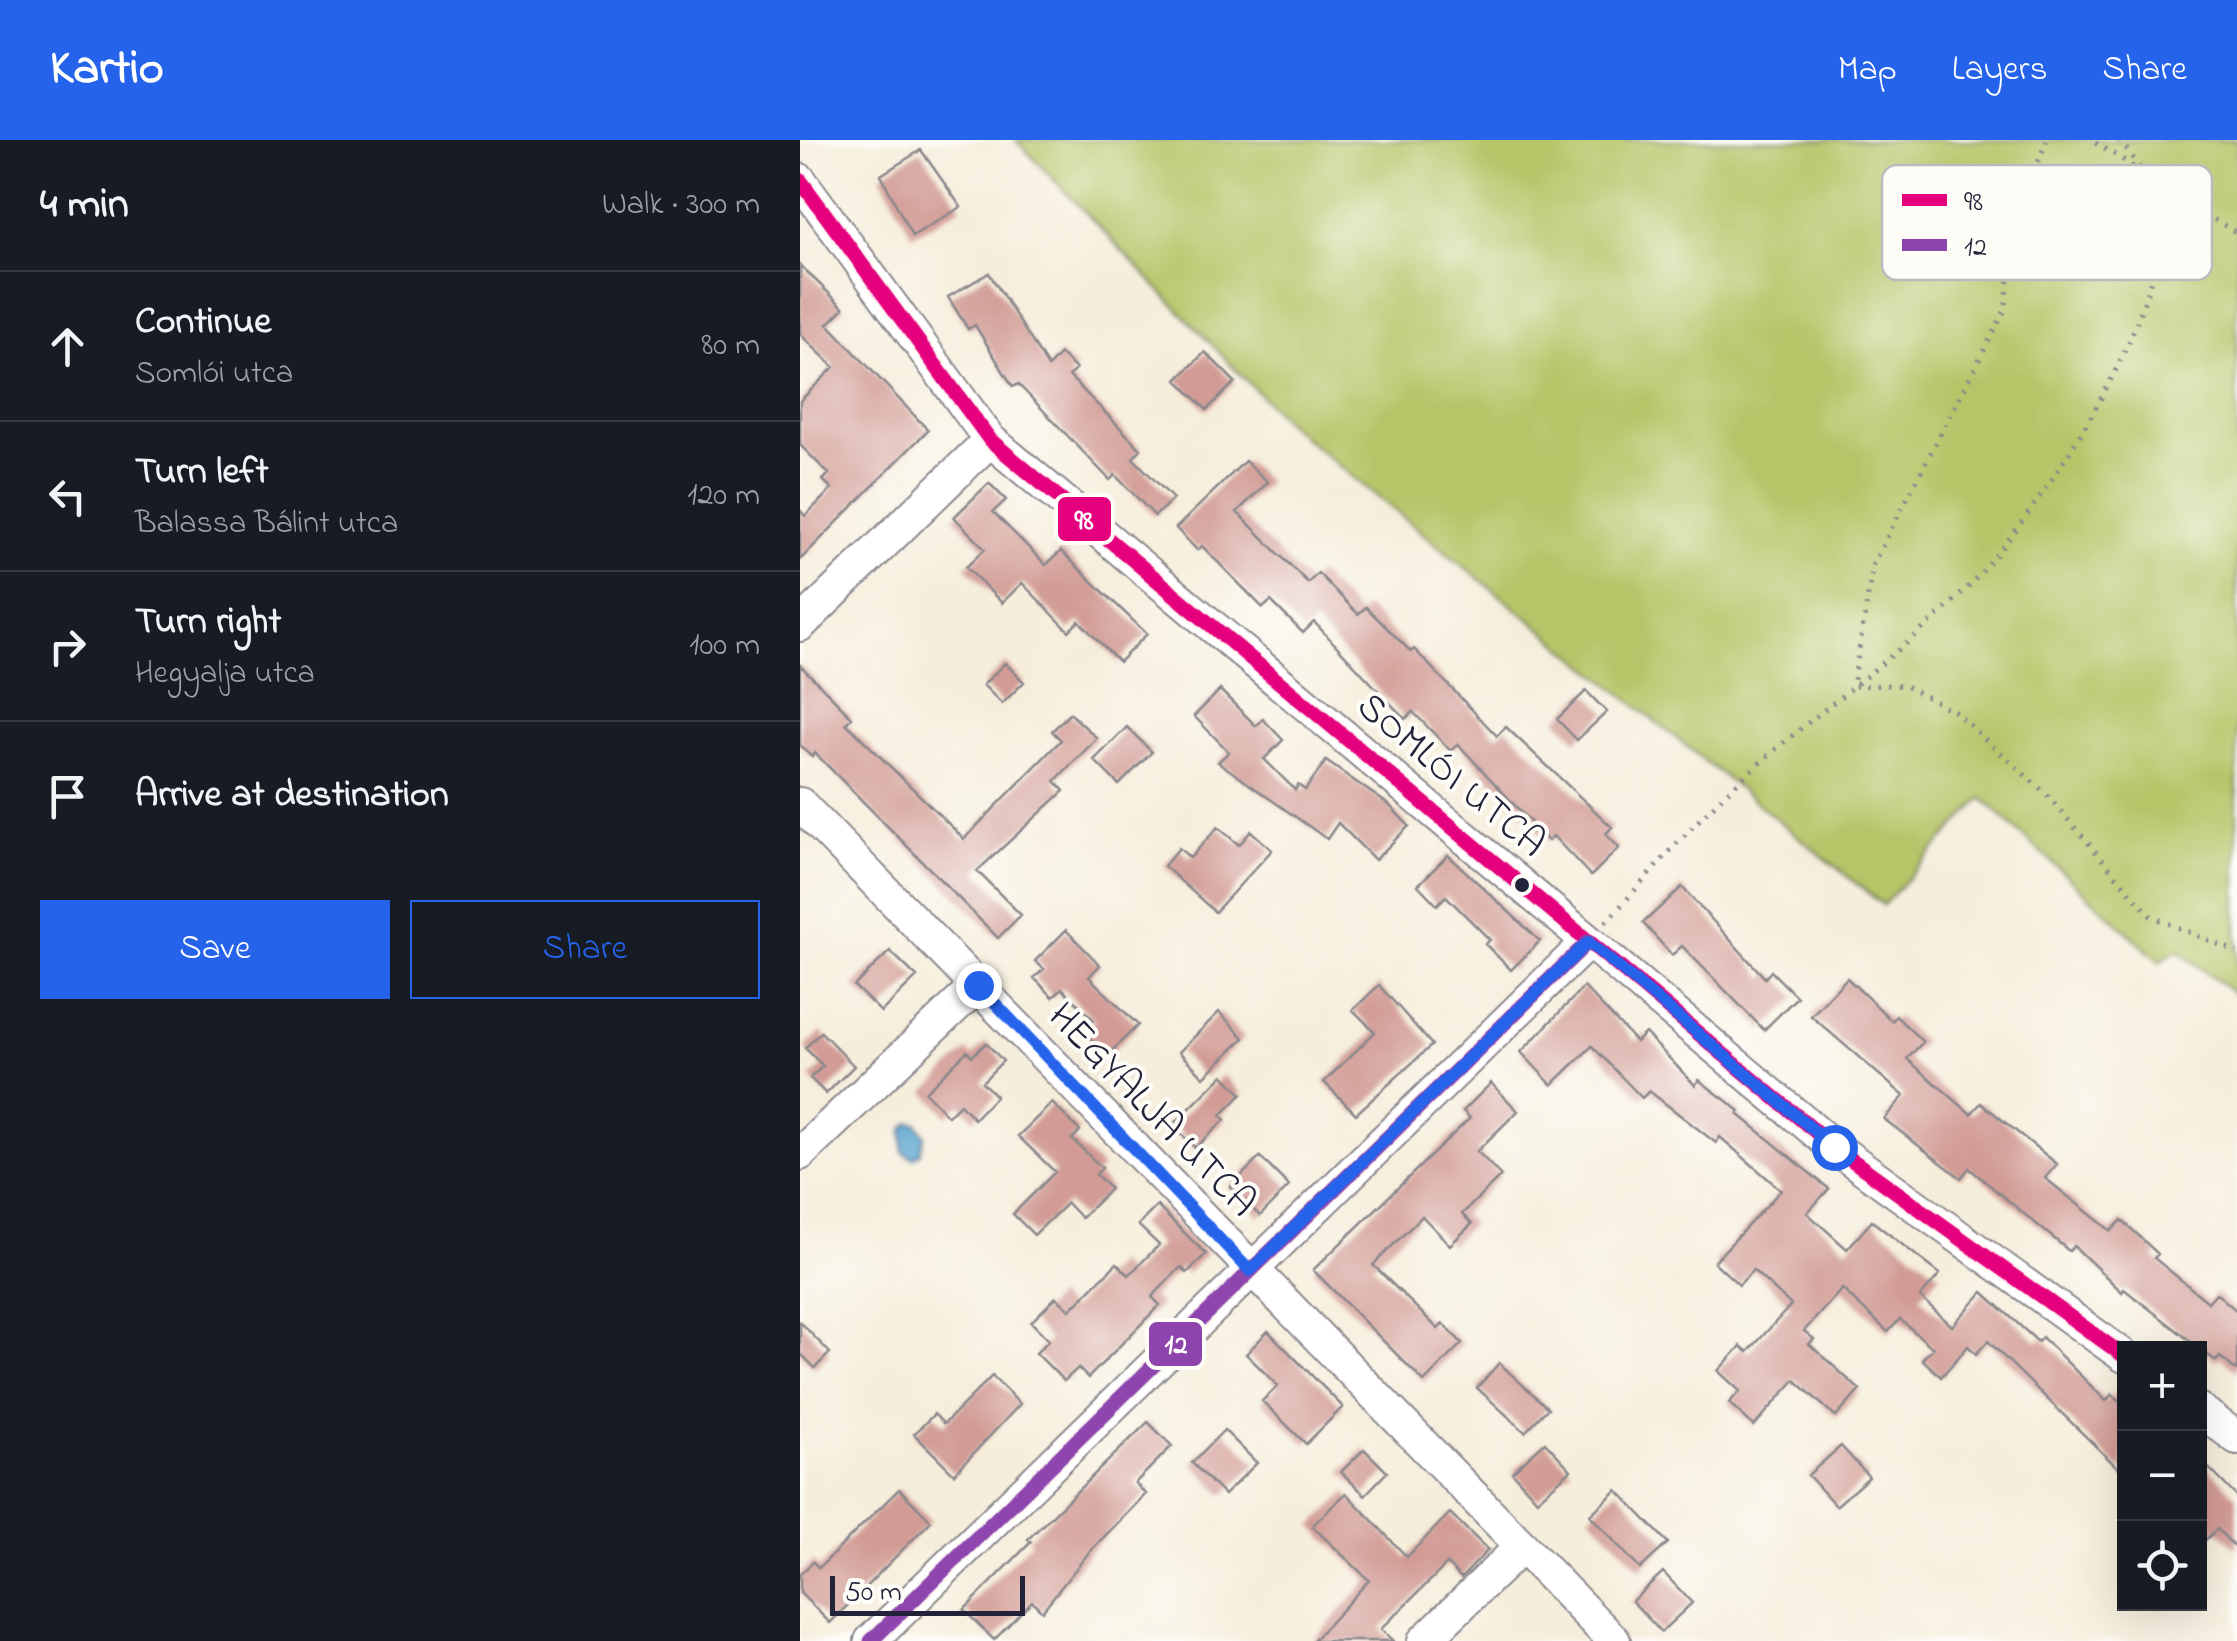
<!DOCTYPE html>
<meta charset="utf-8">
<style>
:root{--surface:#171b24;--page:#20242c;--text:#f1f3f6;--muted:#9ea1a6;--line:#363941;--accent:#2563eb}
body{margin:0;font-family:"Indie Flower",sans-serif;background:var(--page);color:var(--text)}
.controls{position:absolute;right:30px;bottom:30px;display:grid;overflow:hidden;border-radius:0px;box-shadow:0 10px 40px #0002}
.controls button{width:90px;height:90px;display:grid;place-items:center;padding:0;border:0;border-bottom:2px solid var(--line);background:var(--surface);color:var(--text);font:50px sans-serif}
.scale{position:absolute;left:30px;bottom:25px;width:195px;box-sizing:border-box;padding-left:10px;border:5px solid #22223b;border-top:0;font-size:28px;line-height:35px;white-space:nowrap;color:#22223b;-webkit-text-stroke:8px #fdfcf7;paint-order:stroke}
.stop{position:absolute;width:30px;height:30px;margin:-22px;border:8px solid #2563eb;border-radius:50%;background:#fff}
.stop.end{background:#2563eb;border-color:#fff;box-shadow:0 2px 10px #0008}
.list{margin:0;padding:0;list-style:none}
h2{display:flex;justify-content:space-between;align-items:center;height:130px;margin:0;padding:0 40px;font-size:42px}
h2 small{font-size:32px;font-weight:400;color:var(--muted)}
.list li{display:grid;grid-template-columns:65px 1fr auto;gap:30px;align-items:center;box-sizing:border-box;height:150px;padding:0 40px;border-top:2px solid var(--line)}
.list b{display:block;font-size:38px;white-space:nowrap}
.list p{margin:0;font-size:32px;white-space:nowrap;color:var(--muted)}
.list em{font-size:32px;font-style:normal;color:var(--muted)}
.actions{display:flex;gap:20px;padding:30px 40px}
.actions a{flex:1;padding:22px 0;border:2px solid var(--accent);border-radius:0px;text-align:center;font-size:35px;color:var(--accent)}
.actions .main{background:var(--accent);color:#fff}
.icon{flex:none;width:55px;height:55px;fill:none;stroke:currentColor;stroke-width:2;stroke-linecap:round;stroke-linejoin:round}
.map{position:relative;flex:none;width:1437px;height:1501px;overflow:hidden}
header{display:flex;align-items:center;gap:60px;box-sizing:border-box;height:140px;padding:0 50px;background:var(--accent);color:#fff}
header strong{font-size:48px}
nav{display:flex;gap:55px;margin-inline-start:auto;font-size:35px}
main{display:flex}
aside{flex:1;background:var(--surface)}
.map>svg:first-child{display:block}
.green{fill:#b6c567;stroke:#6c7451;stroke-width:2.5}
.water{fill:#55a3ce;stroke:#3c6284;stroke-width:2.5}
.building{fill:#d29b95}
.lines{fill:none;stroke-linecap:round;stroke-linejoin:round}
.minor-casing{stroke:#8c888c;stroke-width:36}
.path{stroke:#8c888c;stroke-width:5;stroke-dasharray:2.5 8;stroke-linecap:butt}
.minor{stroke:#fff;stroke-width:32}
.bus-1-casing{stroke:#fdfcf7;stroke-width:22}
.bus-2-casing{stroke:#fdfcf7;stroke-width:22}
.bus-1{stroke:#e5007d;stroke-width:15}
.bus-2{stroke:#8e44ad;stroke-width:15}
.route{stroke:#2563eb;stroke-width:12}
.bus-dot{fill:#22223b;stroke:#fdfcf7;stroke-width:4}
.labels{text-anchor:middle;stroke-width:8;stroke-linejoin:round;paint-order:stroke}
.street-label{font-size:40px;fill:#22223b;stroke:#fdfcf7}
.key{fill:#fdfcf7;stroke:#bbbbbf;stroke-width:2.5}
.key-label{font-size:28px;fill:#22223b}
.line-badge{stroke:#fdfcf7;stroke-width:4}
.badge-label{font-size:28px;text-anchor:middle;font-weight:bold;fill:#fff}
</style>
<header>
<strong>Kartio</strong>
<nav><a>Map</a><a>Layers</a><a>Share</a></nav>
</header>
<main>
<aside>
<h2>4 min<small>Walk · 300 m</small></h2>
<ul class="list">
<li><svg class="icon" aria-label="ahead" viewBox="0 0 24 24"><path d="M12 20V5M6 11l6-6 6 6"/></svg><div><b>Continue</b><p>Somlói utca</p></div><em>80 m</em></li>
<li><svg class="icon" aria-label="left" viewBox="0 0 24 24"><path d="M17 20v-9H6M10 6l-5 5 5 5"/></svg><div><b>Turn left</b><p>Balassa Bálint utca</p></div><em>120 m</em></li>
<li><svg class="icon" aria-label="right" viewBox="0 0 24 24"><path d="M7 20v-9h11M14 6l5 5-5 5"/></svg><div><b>Turn right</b><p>Hegyalja utca</p></div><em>100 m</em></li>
<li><svg class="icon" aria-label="arrive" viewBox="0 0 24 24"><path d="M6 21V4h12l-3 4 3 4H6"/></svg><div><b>Arrive at destination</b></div></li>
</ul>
<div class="actions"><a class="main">Save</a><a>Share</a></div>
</aside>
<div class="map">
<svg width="1437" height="1501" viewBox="0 0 1437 1501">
<rect width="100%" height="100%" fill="#fdfcf7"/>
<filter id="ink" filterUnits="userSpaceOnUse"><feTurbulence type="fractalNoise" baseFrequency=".01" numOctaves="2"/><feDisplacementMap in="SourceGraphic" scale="20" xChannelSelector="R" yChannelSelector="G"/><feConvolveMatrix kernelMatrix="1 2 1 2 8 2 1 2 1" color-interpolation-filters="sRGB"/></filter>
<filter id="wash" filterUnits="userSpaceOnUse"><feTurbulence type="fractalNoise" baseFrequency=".0048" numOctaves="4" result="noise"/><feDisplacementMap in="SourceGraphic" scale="40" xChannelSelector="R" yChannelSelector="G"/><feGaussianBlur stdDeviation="2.25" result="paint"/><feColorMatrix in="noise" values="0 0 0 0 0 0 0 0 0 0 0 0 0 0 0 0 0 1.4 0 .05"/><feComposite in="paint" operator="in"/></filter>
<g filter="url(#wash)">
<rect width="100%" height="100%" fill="#f6eedc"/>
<path class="green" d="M216,0H1437V856L1377,810L1360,822L1182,658L1083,765L490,286Z"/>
<path class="water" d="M109,983H117L125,995L120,1013L113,1018L103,1012V989Z"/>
<g id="blocks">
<path class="building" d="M121,10L161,67L112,96L81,35Z
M0,125L44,168L28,184L128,290L0,420V370L5,376L32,349L23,340L29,334L0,305V261L34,227L0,194Z
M189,133L248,227L260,214L276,229L269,236L341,309L333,318L373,359L355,376L315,335L310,340L218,244L213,247L175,185L168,189L148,157Z
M405,212L435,242L407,270L377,240Z
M445,321L468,342L437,372L508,443L518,433L558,474L566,467L611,512L614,509L697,596L706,587L812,687L806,694L819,708L791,736L753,696L748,701L658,604L651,611L613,572L605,579L514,482L503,493L471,461L463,468L402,406L397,410L376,388Z
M189,343L206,360L193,372L246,425L261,411L347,494L319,522L279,481L269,491L222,443L202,463L166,427L185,409L154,377Z
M205,523L224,542L202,564L183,545Z
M0,525L52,577L46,583L164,699L261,600L252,591L270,573L297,598L255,641L264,651L177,731L221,775L198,798L15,613L12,617L0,605Z
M420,550L456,586L463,579L483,600L464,619L495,650L498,645L505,650L526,621L589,665L609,686L575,720L538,683L527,699L418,622L429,612L394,576Z
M786,551L807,572L777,600L757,579Z
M327,587L352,612L319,645L294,620Z
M418,687L439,705L451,691L472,710L415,772L364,726L379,708L390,718Z
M648,715L740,801L711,830L685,804L690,800L646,756L637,765L618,745Z
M882,747L965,838L971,831L997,857L964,890L882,806L872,815L843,783Z
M266,790L300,825L289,837L338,885L307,916L283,891L294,880L262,848L253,857L234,838L244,829L235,821Z
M90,811L117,837L81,872L54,846Z
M1047,838L1092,881L1096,876L1123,902L1107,919L1171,974L1181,963L1257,1024L1245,1038L1311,1091L1322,1080L1358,1114L1354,1118L1408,1162L1416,1153L1437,1171V1231L1420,1217L1416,1221L1324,1149L1322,1152L1274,1106L1269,1111L1169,1028L1161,1038L1084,979L1104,956L1011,876Z
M579,845L632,905L556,974L524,942L575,892L553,870Z
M784,847L836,902L845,893L895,945L899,940L940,971L938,974L1029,1049L1007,1073L1047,1109L1072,1081L1140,1134L1120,1157L1152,1186L1183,1152L1238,1202L1242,1197L1306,1261L1312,1254L1324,1266V1334L1188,1201L1176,1214L1168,1206L1141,1237L1122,1219L1133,1208L1100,1179L1088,1192L1042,1149L1004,1191L1014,1199L1009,1204L1060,1250L1036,1277L995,1240L954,1286L929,1263L940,1251L918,1231L941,1206L948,1212L991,1165L953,1130L939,1145L914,1122L981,1050L920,997L916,1003L849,951L842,958L792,906L752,945L721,912Z
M419,872L444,898L404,937L379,912Z
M21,892L54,926L26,954L10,938L23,926L5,908Z
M186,903L203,921L182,942L196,956L174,979L160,964L148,976L125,952L167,911L172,916Z
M423,935L442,954L421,975L425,980L395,1008L373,985Z
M691,943L718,971L677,1011L701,1036L662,1074L672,1084L650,1105L622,1076L573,1125L638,1189L643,1184L662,1203L624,1242L513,1130L670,978L663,971Z
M252,963L280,991L272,999L302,1028L296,1034L310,1049L281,1078L267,1063L234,1095L213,1074L255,1032L218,996Z
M460,1017L489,1046L460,1076L430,1047Z
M357,1066L406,1114L387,1133L381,1127L352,1157L360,1165L288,1238L278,1228L264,1241L236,1213L249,1200L231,1182L256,1157L270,1170L317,1123L329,1135L359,1105L338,1085Z
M0,1182L30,1213L15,1228L0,1213Z
M468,1191L543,1267L506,1304L462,1261L478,1246L446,1214Z
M699,1223L748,1268L725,1292L677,1248Z
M192,1236L220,1264L154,1334L114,1294L134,1274L144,1284Z
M348,1282L372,1306L335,1343L346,1354L290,1411L242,1471L232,1461L194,1500L164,1470L231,1402L228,1399Z
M424,1290L457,1323L424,1355L392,1323Z
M745,1302L771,1330L737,1360L712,1332Z
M1041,1306L1069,1337L1036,1366L1008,1335Z
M564,1309L587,1332L565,1355L541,1332Z
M1400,1319L1437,1357V1409L1417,1389L1400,1405Z
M99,1349L131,1381L30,1483L0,1453V1434L13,1422L19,1428Z
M817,1350L868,1403L840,1429L790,1375Z
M546,1353L607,1417L650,1373L688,1410L661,1438L647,1424L581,1489L593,1501H513L569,1440L512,1386Z
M863,1432L892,1463L861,1492L832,1461Z"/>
</g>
</g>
<g filter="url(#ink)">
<use href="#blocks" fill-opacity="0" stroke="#8c888c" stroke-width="2.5"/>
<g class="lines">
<g class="minor-casing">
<path id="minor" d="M0,40L190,300L1034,1007L1324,1216
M0,485L190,300
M0,664L814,1501
M0,1014L178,845
M1400,1270L1437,1298
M71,1501L788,802
M624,1501L722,1406"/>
</g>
<path class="path" d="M1247,0L1218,72L1205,170L1073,424L1053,546L1104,545L1155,572L1246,654L1351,776L1437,812
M1320,0L1350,42L1437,93
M806,782C844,741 880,698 920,659C995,587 1083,529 1158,457C1230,388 1396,146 1351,46C1343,28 1307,11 1291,0"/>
<use href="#minor" class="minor"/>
<g class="bus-1-casing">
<path id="bus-1" d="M0,40L190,300L1034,1007L1324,1216"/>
</g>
<g class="bus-2-casing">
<path id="bus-2" d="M71,1501L788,802"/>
</g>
<use href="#bus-1" class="bus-1"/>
<use href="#bus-2" class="bus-2"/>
</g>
</g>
<g class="lines" filter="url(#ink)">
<path class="route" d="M178,845L450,1131L788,802L1034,1007"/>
</g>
<circle class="bus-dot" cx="722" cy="745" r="9"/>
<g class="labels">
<g class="street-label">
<text transform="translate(653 633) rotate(40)" y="14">SOMLÓI UTCA</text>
<text transform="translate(354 968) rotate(46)" y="14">HEGYALJA UTCA</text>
</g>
</g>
<rect x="1082" y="25" width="330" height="115" rx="15" class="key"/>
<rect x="1102" y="54" width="45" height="12" fill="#e5007d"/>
<rect x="1102" y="99" width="45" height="12" fill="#8e44ad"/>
<g class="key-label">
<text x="1164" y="70">98</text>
<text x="1164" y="115">12</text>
</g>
<g class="line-badge">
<rect x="256" y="355" width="57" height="48" rx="10" fill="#e5007d"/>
<rect x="347" y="1180" width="57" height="48" rx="10" fill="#8e44ad"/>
</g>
<g class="badge-label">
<text x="284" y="389">98</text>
<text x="376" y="1213">12</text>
</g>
</svg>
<div class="controls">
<button>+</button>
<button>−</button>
<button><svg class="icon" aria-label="locate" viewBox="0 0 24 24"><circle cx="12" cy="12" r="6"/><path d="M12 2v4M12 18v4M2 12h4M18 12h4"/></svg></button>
</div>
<div class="scale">50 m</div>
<div class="stop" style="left:1034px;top:1007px"></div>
<div class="stop end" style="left:178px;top:845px"></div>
</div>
</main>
